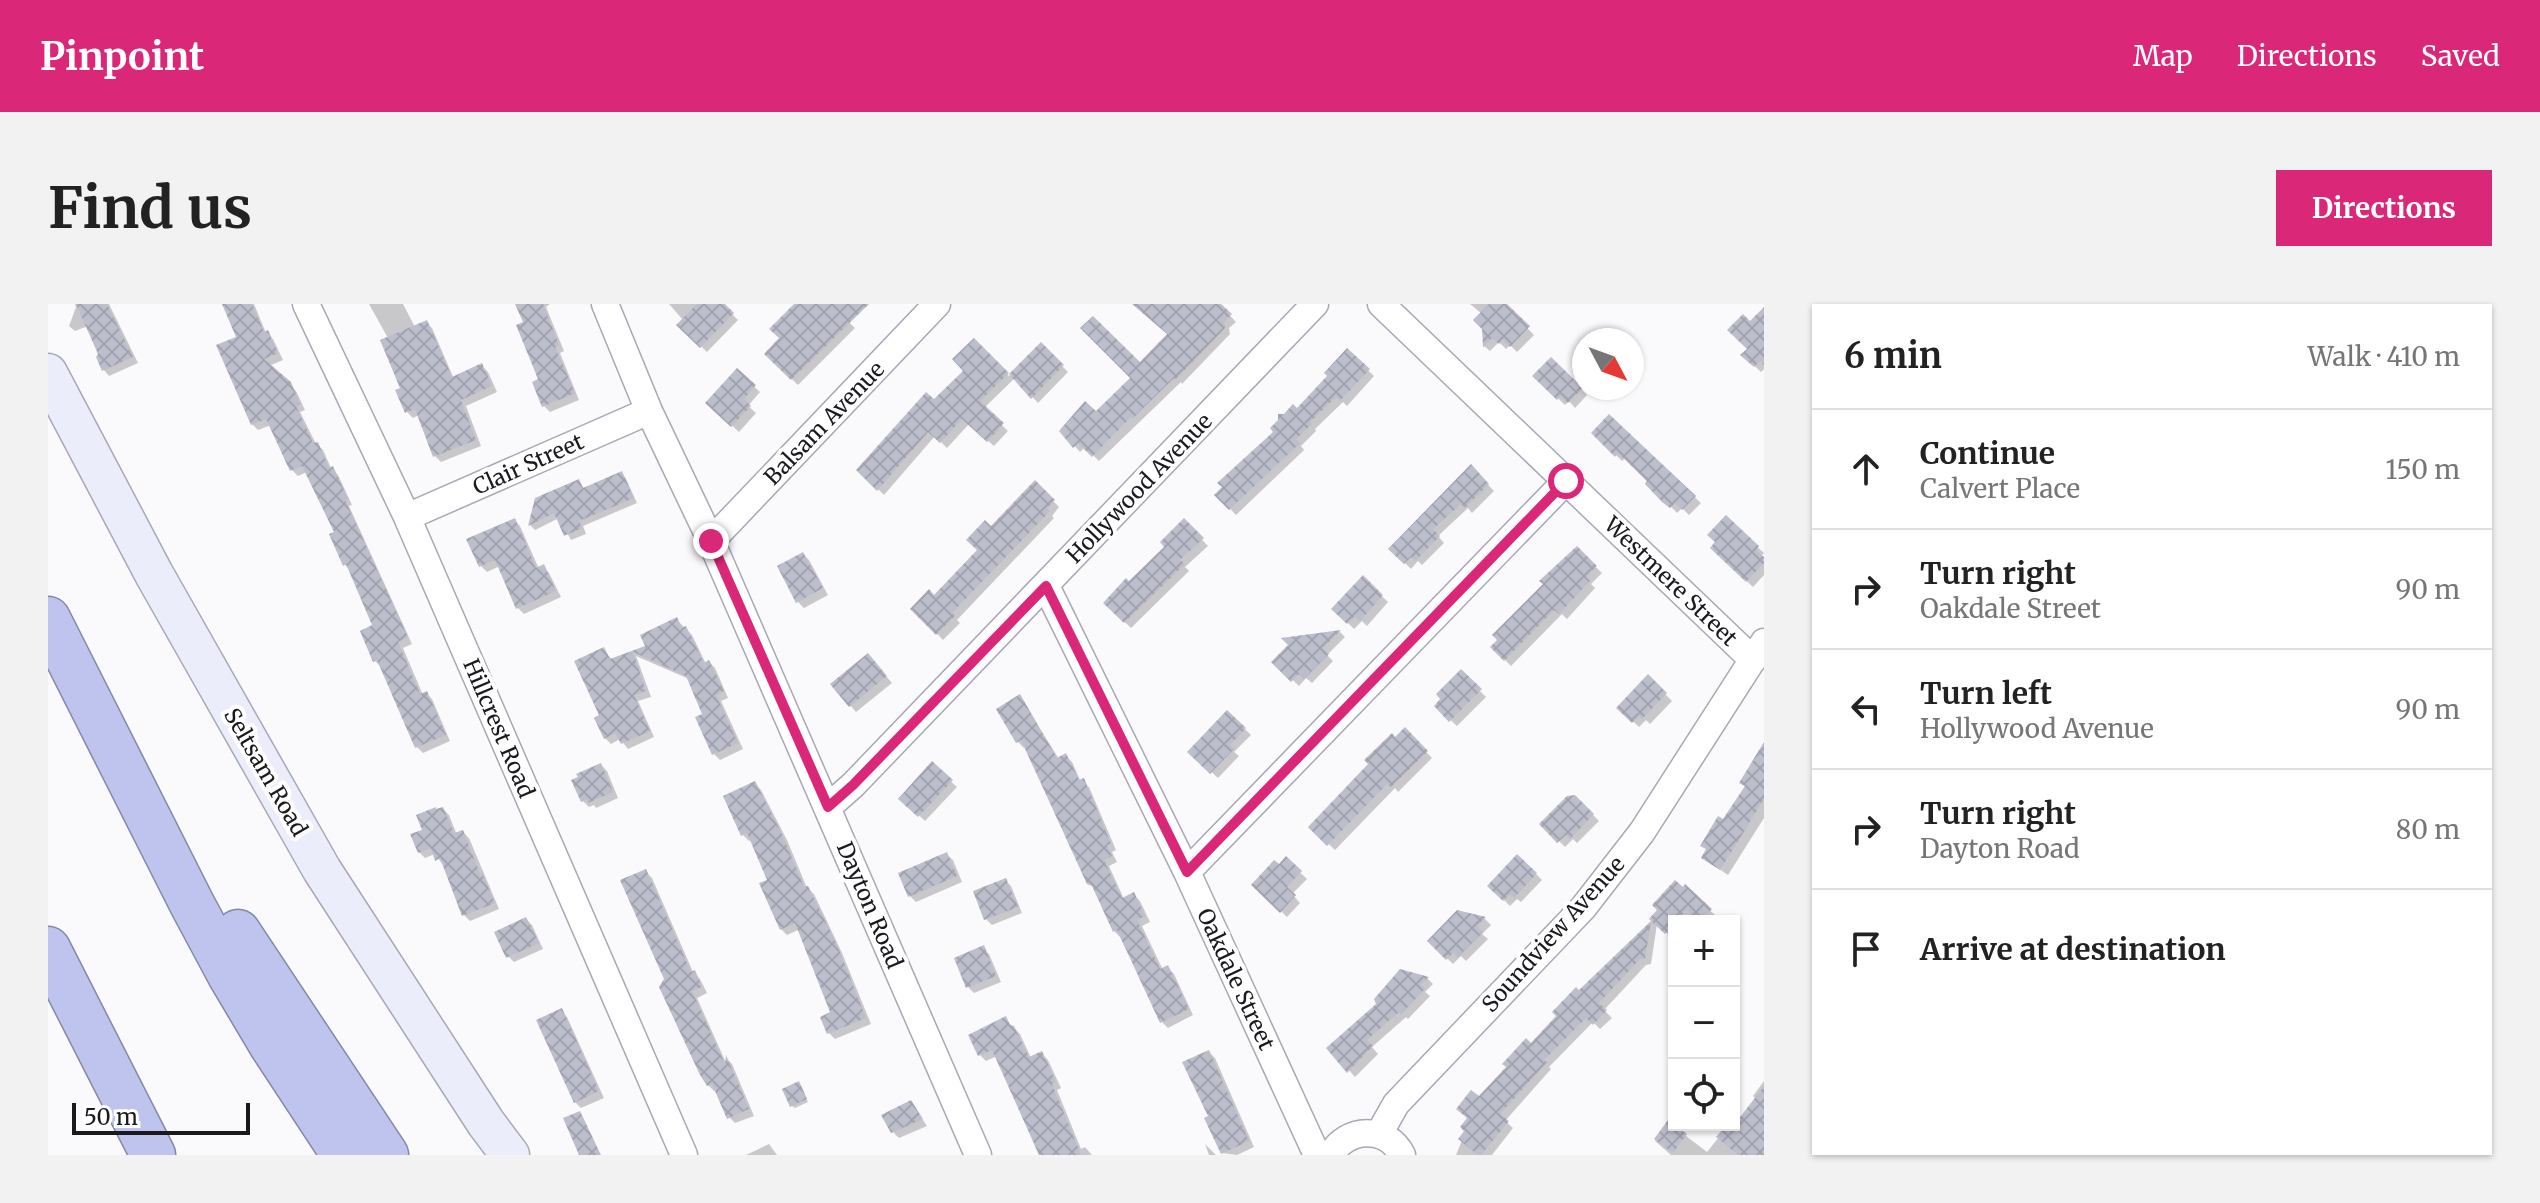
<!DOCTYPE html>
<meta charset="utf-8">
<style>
:root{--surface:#fff;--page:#f2f2f2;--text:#222;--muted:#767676;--line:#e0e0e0;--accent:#db2777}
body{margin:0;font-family:Merriweather,serif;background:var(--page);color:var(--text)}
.controls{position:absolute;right:24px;bottom:24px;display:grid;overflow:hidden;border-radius:0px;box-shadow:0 2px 6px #0004}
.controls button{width:72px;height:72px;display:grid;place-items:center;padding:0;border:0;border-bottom:2px solid var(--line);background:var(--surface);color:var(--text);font:40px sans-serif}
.compass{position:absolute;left:1524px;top:24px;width:72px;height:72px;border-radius:50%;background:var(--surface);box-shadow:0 2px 6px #0004;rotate:131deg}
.scale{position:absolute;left:24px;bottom:20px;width:178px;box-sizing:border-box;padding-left:8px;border:4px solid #19191e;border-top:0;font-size:22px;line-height:28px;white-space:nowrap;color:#19191e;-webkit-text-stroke:6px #fff;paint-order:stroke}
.stop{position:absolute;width:24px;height:24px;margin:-18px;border:6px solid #db2777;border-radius:50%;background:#fff}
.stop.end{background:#db2777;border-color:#fff;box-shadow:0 2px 8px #0008}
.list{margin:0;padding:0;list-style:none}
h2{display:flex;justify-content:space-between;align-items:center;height:104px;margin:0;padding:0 32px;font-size:34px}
h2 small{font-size:26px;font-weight:400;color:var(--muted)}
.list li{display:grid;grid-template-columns:52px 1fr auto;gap:24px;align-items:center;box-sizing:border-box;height:120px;padding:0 32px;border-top:2px solid var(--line)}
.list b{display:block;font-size:30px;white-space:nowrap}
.list p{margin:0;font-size:26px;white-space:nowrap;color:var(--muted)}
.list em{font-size:26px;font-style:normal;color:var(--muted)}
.icon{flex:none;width:44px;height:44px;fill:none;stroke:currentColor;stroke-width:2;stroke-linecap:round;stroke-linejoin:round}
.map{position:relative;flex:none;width:1716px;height:851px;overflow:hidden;border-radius:0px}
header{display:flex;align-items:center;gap:48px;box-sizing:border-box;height:112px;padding:0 40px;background:var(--accent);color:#fff}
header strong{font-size:38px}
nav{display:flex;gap:44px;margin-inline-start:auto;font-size:28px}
.intro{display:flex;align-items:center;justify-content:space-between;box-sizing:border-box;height:192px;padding:0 48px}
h1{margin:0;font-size:56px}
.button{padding:20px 36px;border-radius:0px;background:var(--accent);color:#fff;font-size:28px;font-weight:700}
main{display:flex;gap:48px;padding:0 48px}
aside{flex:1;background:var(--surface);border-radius:0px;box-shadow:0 2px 6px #0004}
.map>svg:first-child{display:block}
.shadow{fill:#0003}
.building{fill:url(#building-cross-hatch)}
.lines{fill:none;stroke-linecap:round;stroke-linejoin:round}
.street-casing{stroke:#a6a8b5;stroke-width:29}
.secondary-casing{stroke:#a6a8b5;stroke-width:41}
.highway-casing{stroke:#8488a5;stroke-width:47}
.street{stroke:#fff;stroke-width:26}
.secondary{stroke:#ecedfa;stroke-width:38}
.highway{stroke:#bec4ed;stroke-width:44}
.route{stroke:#db2777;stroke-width:10}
.labels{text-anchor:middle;stroke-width:8;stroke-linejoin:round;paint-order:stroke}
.street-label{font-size:22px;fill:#19191e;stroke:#fff}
</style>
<header>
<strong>Pinpoint</strong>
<nav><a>Map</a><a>Directions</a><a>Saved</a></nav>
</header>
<div class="intro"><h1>Find us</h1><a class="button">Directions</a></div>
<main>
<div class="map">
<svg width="1716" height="851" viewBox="0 0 1716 851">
<defs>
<pattern id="building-cross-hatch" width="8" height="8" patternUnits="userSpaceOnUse" patternTransform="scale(2)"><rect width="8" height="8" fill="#bcbecc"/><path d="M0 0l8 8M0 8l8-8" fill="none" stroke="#a1a3af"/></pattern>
</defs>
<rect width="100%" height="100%" fill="#fafafd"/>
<path class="shadow" d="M27,0H61L90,59L61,72L55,65L52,50L40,22L27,27L21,22L28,3Z
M176,0H206L218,29L225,35L235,56L221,62L248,87L257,106L252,108L268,140L275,146L283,164L290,171L304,201L301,202L364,340L355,344L375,391L378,389L384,395L402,437L375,449L369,443L332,362L326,356V322L303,267L297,261L289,229L259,168L250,172L244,166L223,121L210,126L204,120L190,34Z
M321,0H355L367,23L378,18L384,24L406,75L434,62L440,68L449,88L418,102L433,142L393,158L387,152L371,111L365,114L359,108L340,34Z
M469,0H502L498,3L516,47L512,49L531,96L502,108L496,102L493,76L478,19Z
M621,0H674L690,16L659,48L631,21L635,16Z
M749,0H782L807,24L750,81L718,50L733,34Z
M1158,0H1171L1188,18L1181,24L1182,30L1134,80L1133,78L1051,157L1037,143L1032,148L1013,127L1048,110L1085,74L1092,61Z
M1422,0H1456L1486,31L1469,48L1462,41L1458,45L1451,38L1442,47L1436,42L1434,10Z
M1702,20L1716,22V65L1713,68L1695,51L1701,45Z
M926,36L961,72L993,41L1020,68L990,99L967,74L936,104L960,127L946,142L921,120L899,144L887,132L836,191L811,166L918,67Z
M1299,47L1326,72L1299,102L1295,98L1267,125L1268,127L1253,142L1256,146L1188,211L1169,191L1282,72Z
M1503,56L1539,91L1527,104L1521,97L1517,101L1487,72Z
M689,67L712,88L700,102L708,109L691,128L660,99Z
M1561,113L1653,199L1641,211L1634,204L1629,209L1577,154L1574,157L1546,129Z
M1423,163L1446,187L1424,209L1420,204L1390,232L1396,239L1374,261L1370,257L1363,265L1343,245Z
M573,169L578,175L589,199L535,222L538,230L523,236L511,214L487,226L482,221L489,195L530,178L537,185Z
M987,179L1011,203L1004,212L1006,214L909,316L912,319L895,336L865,305L886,294L931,246L943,224Z
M1678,214L1716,249L1712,253L1716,256V271L1705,283L1664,244Z
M466,216L472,222L491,265L495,263L501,269L513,293L476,310L470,304L452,262L439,268L433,262Z
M1136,217L1160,242L1137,263L1141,267L1083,324L1057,299L1081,280L1119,243Z
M1529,245L1554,269L1543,280L1547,284L1519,315L1514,310L1463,362L1444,343Z
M755,250L761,256L780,291L756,304L750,298Z
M1315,274L1340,298L1319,322L1314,317L1306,325L1286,305Z
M628,315L644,331L658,360L661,358L667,364L680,394L673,397L695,445L672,456L666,450L657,411L641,375L588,352L603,393L590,397L606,433L580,445L572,435L563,440L557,434L554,412L556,346L564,356L600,343Z
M1292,328L1297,333L1279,351L1285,357L1264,379L1258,374L1251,382L1226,358L1243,341L1237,335Z
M826,358L844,379L808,408L785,381Z
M1413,368L1438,393L1409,422L1388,402Z
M1600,373L1624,397L1602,420L1598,416L1591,423L1571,404Z
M972,393L1011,455L1018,452L1024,458L1033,478L1041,483L1068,546L1064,548L1069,558L1061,562L1076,595L1086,591L1092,597L1102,618L1094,622L1115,666L1120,664L1126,670L1145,711L1120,724L1114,718L1072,633L1066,627L978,442L976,444L970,438Z
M1180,409L1203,431L1186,448L1191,452L1170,474L1142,448Z
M1357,426L1384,454L1350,488L1347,484L1287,546L1263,523Z
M1716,442V514L1680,571L1655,554L1698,483Z
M884,460L909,483L877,517L853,494Z
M553,461L559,467L570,494L548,504L546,501L541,503L535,497Z
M707,479L713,486L739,536L759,584L766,590L794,649L823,720L787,735L781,729L785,709L752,625L739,631L733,625L722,577L704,535L701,537L695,531Z
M1527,493L1551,517L1529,539L1525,535L1517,543L1494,520Z
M395,505L401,511L409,531L415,528L421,534L451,605L422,617L416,611L395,561L387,550L377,554L371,548L377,527Z
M898,550L905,556L914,578L868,598L862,592Z
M1470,552L1494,576L1473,598L1469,595L1462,602L1442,582Z
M1238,555L1259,575L1244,590L1252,599L1239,613L1206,581Z
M598,568L604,574L645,668L652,675L659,689L649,694L679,761L680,756L684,760L706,812L687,819L681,813L669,786L666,787L660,781L618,675Z
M957,576L963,582L974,609L944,621L938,615Z
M1637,583L1668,612L1664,617H1653L1646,610L1640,617H1626L1624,634L1609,620L1603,660L1598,661L1556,706L1564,714L1552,725L1545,718L1501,763L1503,765L1457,817L1465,824L1444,851H1408L1431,795Z
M1410,608L1437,615L1443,621L1434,630L1440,635L1418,657L1413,652L1405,660L1382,637Z
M478,615L484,621L495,645L466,658L460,652Z
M935,644L941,650L953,678L926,689L920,683Z
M1353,667L1380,675L1385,680L1377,688L1382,692L1360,715L1358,713L1324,743L1330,750L1307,773L1281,744L1331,701Z
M513,707L519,713L556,794L533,804L527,798Z
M957,715L972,730L983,754L994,750L1000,756L1013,784L1009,786L1033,845L1037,843L1044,851H997L949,752L938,757L932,751Z
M1161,748L1167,754L1206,843L1189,851L1174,849L1162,813Z
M1716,777V851H1623L1607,837L1621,819L1659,848L1679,823L1683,827L1708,795L1705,792Z
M753,782L760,798L747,804L744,802Z
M863,798L879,822L851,834L845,828Z
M721,840L729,851H698Z
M1157,840L1168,851H1161Z"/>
<path class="building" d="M28,0H59L85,53L54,67L48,53L50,50Z
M174,0H204L216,28L220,26L230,49L216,55L243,78L252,100L248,102L265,139L270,138L281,164L285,162L300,195L297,196L360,333L350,338L372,390L379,387L398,431L367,444L329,356L325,358L312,327L324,321L298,260L295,262L281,230L286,228L254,162L242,167L218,115L203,121L168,41L188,33Z
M467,0H495L511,41L507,43L527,89L494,103L484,78L490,75L468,21L475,18Z
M649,0H677L686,9L652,44L628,21Z
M746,0H821L743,76L716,50L731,34L721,25Z
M1084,0H1173L1184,10L1176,18L1177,24L1127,76L1126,74L1085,114L1083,113L1044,153L1030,139L1025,144L1011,127L1037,97L1048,107L1082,74L1032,24L1045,12L1092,58L1119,30Z
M1441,0H1459L1482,22L1462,43L1455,36L1451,40L1444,34L1435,43L1434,25L1425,16Z
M1716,3V61L1712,57L1706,63L1692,51L1699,45L1679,26L1695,10L1702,17Z
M379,16L404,73L434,59L444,82L413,96L428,136L385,153L367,105L357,109L347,86L352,84L332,36Z
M926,34L961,69L932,97L956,119L939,138L914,115L892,139L880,128L829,187L808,166L878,88L886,95L915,67L904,55Z
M993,38L1016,61L983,95L961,70Z
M1299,44L1322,65L1292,97L1288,93L1262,118L1264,120L1248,135L1252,139L1181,206L1166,191L1174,183L1169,179L1225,128L1222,124L1230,116V110H1236L1245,100L1249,104L1279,72L1276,69Z
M1503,53L1535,84L1520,99L1513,92L1509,96L1484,72Z
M689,64L708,81L696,95L703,102L683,123L657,99Z
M1561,110L1648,192L1634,206L1627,199L1622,204L1614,198L1597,180L1599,177L1570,149L1567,153L1543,129Z
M1423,160L1441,180L1417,204L1413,200L1385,225L1392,232L1367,257L1363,253L1356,260L1340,245Z
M574,167L586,194L531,217L534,224L516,232L506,209L480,222L487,194L531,175L535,184Z
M987,176L1007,196L999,204L1002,207L904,309L907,312L888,331L862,305L881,285L886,291L929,246L918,236L937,216L943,222Z
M1678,211L1711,242L1708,246L1716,253V259L1698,278L1662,244L1667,238L1659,231Z
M467,214L488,264L496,260L508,287L468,305L447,256L431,263L418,235Z
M1136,214L1156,234L1132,256L1137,260L1076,319L1055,299L1078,274L1081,277L1116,243L1112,238Z
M1529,242L1549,262L1538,273L1542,277L1511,310L1506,306L1456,357L1442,343L1449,336L1444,331L1495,280L1491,277Z
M755,248L775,284L748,299L729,262Z
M1315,271L1335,291L1312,317L1307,312L1299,320L1283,305Z
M629,313L634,324L638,322L656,359L661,356L676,387L668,391L690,439L664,451L647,413L654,410L638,372L585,348L598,387L586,391L602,427L573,440L567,429L556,435L546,414L551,411L526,357L556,343L562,355L597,342L592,331Z
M1293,326L1275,344L1281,350L1256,375L1251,370L1243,378L1223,358L1240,341L1233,334Z
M820,349L839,372L801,403L782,380Z
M1413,365L1434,385L1401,418L1386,402L1392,395L1388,390Z
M1600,370L1619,389L1594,415L1591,412L1584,419L1568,404Z
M972,390L1009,454L1018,449L1031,476L1036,474L1063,540L1059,541L1064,552L1056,556L1074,594L1086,588L1097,612L1089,616L1112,665L1120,661L1141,705L1112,719L1069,626L1065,628L1044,582L1039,580L973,436L968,439L948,405Z
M1179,406L1198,424L1182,441L1186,445L1162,470L1139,448Z
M1357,423L1380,447L1343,483L1339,480L1279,542L1260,523L1320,460L1316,456L1344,429L1347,433Z
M1716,438V495L1672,566L1653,554L1658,545L1652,542L1670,512L1675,515L1697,482L1691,479Z
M884,457L905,476L870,513L850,495Z
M553,459L565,488L540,499L539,496L533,498L523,476L530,473L528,470Z
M707,477L733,528L756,583L760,582L789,641L818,714L779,730L772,713L782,708L747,619L732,626L711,579L719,576L699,529L693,532L675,492Z
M1527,491L1546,510L1522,535L1518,531L1509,539L1491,520L1519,492Z
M388,503V505L395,503L406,529L415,526L432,570L434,569L447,599L414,612L392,554L387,557L383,544L370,549L362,530L374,526L368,511Z
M899,548L909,572L860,593L850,569Z
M1469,550L1489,569L1466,594L1462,590L1455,597L1439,582Z
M1238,552L1254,567L1239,583L1248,591L1232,609L1203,581L1226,556L1231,560Z
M598,565L643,668L647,666L654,683L644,687L677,760L678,751L701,805L679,815L664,780L659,782L652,771L611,683L616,675L572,576Z
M958,574L970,603L936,616L925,587Z
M1627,576L1635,583L1637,580L1664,605L1652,617L1638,606L1617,630L1603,617L1597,655H1592L1551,699L1559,706L1545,721L1538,714L1496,756L1499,758L1452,810L1461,817L1433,851H1430L1410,835L1416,827L1412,823L1419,814L1408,805L1423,786L1431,792L1458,763L1454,760L1478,734L1483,739L1508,712L1504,708L1528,683L1531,686L1603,617L1601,615L1609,606L1604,601Z
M1409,606L1438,613L1429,622L1435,628L1410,653L1406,648L1398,656L1379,637Z
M478,613L491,639L458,654L446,628Z
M936,641L948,672L918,684L906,654Z
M1352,665L1381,673L1373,680L1377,685L1353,710L1351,708L1319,736L1325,742L1299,769L1278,744L1328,700L1326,695Z
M514,704L551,787L526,799L488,716Z
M958,712L962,721L966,722L981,753L994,747L1008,778L1004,780L1033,851H991L944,746L930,752L920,731Z
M1161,746L1201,837L1173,850L1156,814L1160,812L1134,758Z
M751,777L759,795L742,803L734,785Z
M1716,782V851H1690L1668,833L1678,821H1686Z
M863,796L875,815L843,829L833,811Z
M532,807L553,851H531L515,814Z
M1620,816L1639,830L1625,849L1606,835Z"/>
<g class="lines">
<g class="street-casing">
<path id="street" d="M258,0L359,213L636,851
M557,0L601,107L663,237L930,851
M1333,0L1705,356
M359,213L601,107
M663,237L889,0
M998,282L1139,568L1268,849L1272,851
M780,503L805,481L1267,0
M1139,568L1518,177
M1331,830L1348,800L1535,604L1594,528L1716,338
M1283,851C1298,823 1339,821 1354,851"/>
</g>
<g class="secondary-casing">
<path id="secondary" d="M0,69L106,270L274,566L438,819L462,851"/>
</g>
<g class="highway-casing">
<path id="highway" d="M0,315L144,600L182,671L223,740L296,851
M190,628L338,851
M0,645L105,851"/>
</g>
<use href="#street" class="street"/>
<use href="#secondary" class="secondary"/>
<use href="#highway" class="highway"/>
</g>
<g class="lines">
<path class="route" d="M663,237L780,503L805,481L998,282L1139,568L1518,177"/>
</g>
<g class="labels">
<g class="street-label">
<text transform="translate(776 119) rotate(-46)" y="8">Balsam Avenue</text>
<text transform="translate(480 160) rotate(-24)" y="8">Clair Street</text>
<text transform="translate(1091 184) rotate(-46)" y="8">Hollywood Avenue</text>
<text transform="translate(1623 277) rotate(44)" y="8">Westmere Street</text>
<text transform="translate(451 424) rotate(67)" y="8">Hillcrest Road</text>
<text transform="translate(218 468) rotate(60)" y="8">Seltsam Road</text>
<text transform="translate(822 601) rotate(67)" y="8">Dayton Road</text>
<text transform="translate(1505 630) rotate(-48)" y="8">Soundview Avenue</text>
<text transform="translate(1188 675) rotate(65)" y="8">Oakdale Street</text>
</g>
</g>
</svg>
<div class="controls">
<button>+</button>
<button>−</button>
<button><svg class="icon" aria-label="locate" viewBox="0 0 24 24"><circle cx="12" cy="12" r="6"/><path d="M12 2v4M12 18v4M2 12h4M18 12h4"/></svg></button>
</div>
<svg class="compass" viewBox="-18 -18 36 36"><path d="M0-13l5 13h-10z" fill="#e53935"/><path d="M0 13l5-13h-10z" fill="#767676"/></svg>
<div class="scale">50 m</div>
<div class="stop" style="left:1518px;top:177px"></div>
<div class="stop end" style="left:663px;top:237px"></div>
</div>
<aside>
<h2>6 min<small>Walk · 410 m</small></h2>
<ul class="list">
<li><svg class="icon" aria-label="ahead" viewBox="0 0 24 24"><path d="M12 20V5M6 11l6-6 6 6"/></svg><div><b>Continue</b><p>Calvert Place</p></div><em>150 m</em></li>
<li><svg class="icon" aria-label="right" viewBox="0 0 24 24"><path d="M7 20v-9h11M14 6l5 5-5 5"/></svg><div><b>Turn right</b><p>Oakdale Street</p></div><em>90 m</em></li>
<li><svg class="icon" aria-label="left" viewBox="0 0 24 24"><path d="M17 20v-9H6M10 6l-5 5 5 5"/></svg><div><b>Turn left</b><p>Hollywood Avenue</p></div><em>90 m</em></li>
<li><svg class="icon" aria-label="right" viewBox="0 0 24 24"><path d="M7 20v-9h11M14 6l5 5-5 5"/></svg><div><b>Turn right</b><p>Dayton Road</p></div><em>80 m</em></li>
<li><svg class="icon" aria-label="arrive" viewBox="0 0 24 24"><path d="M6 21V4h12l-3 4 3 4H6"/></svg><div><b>Arrive at destination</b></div></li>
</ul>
</aside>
</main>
